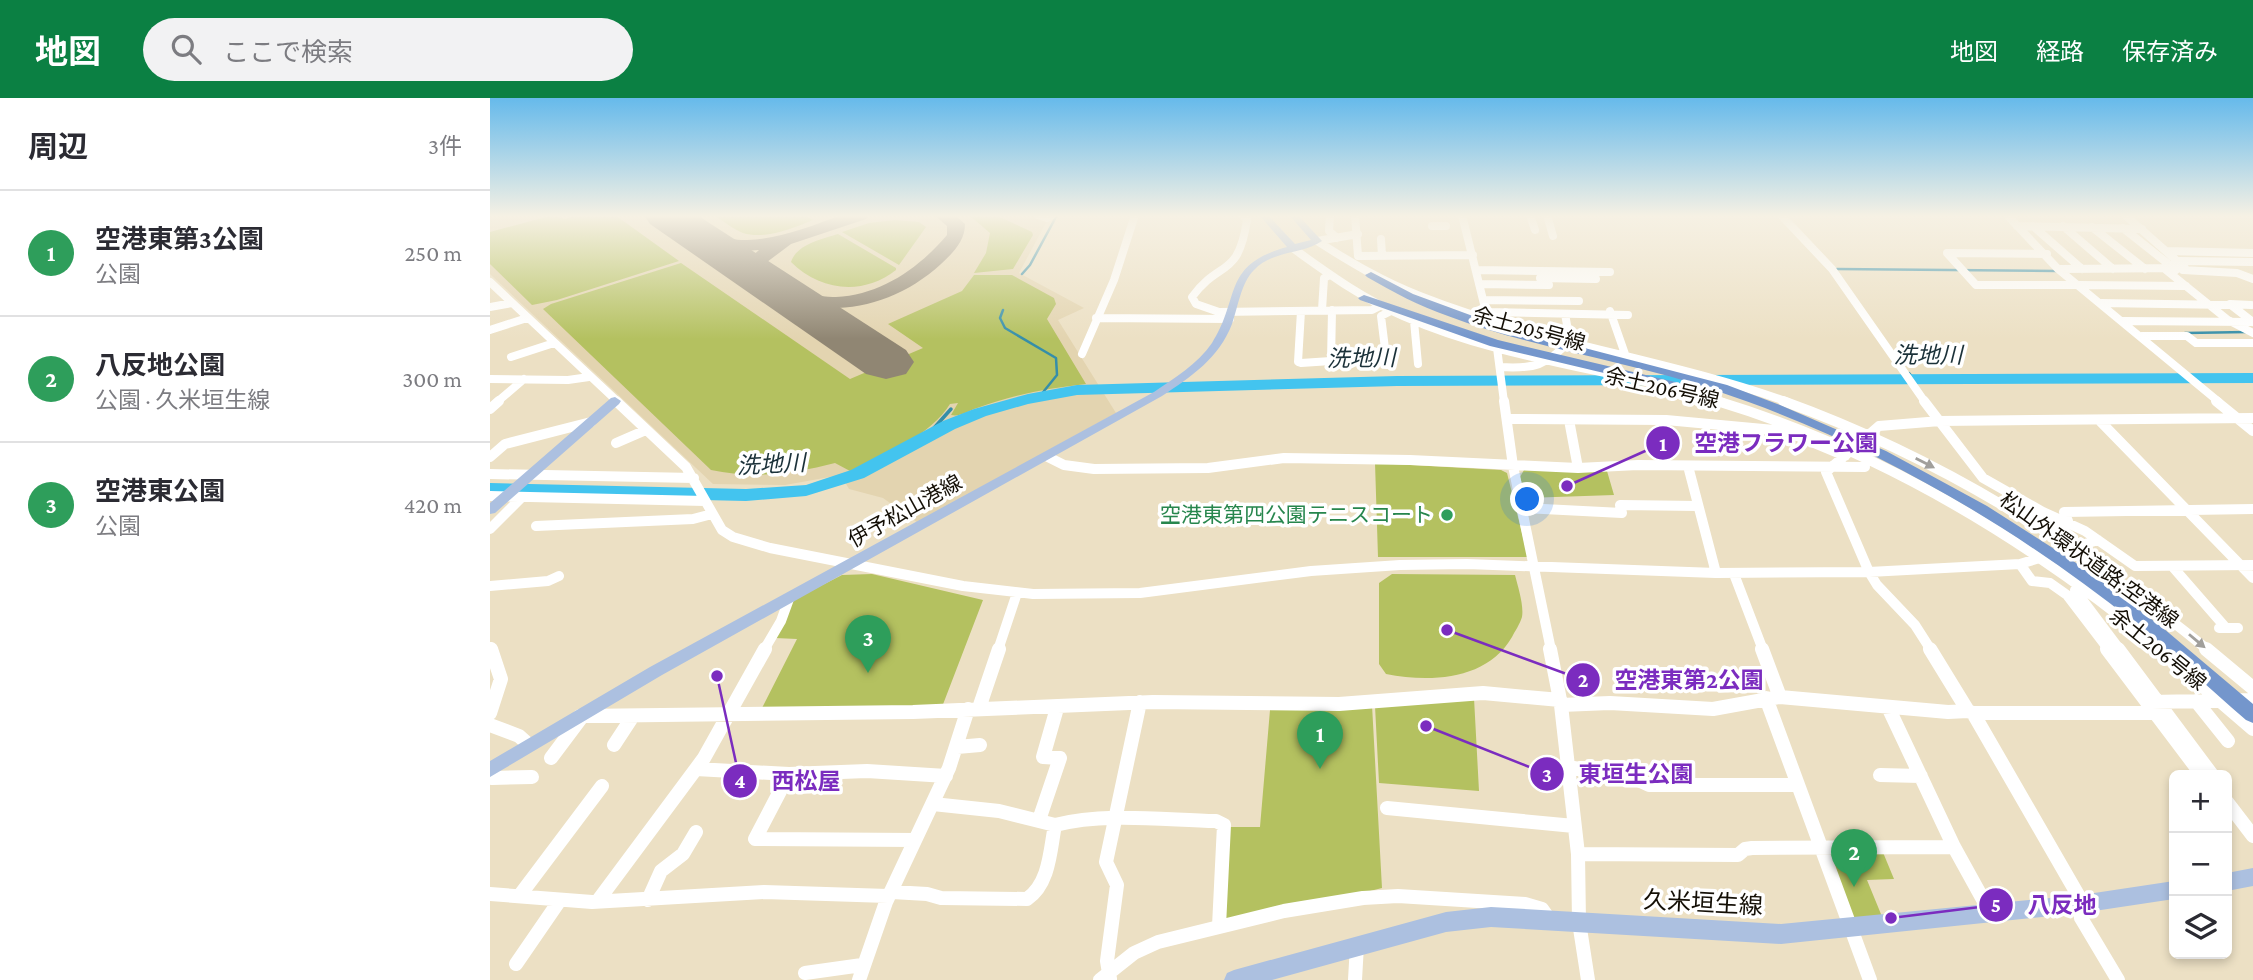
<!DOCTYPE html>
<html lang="ja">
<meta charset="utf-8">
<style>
:root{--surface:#fff;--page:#f2f2f3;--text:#2b2b33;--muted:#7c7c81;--line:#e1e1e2;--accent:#0b8043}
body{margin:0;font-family:"Crimson Pro","Noto Sans JP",serif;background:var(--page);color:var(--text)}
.controls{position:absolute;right:21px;bottom:21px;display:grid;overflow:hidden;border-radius:10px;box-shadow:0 4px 10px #0003}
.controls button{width:63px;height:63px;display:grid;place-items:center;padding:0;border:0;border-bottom:2px solid var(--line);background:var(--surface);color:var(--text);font:35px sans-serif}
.you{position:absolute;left:1038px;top:402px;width:24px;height:24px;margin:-18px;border:5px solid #fff;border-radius:50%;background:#1a73e8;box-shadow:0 0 0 10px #1a73e833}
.badge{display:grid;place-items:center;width:46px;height:46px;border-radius:50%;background:var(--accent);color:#fff;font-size:23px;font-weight:700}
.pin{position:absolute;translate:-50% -58px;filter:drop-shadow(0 2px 4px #0008)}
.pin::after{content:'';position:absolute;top:37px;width:24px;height:21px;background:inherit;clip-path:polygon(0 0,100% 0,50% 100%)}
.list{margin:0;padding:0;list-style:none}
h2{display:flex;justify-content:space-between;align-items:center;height:91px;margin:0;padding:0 28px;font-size:30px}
h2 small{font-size:23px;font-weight:400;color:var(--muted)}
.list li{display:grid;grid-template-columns:46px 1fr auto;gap:21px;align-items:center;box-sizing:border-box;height:126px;padding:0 28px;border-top:2px solid var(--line)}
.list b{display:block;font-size:26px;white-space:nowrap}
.list p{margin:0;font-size:23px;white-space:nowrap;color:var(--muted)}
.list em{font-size:23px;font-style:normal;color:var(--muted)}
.icon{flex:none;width:38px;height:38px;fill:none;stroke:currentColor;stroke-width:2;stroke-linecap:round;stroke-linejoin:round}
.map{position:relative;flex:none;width:1763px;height:882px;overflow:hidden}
header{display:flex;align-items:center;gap:42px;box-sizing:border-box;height:98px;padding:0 35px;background:var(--accent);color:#fff}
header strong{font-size:33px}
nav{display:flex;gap:38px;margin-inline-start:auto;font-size:24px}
.search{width:490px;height:63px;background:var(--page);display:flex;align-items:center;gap:18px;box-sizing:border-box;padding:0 24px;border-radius:38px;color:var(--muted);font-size:26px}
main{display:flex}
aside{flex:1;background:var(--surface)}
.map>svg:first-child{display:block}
.built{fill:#e3d4b0}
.green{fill:#b4c160}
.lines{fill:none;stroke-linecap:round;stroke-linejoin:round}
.stream-far1{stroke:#358ea9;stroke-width:2.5}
.stream{stroke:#358ea9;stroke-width:3.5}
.river{fill:#43c4ef;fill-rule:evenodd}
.taxiway{fill:#908673;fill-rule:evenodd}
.runway{fill:#908673;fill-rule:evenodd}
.minor-far2{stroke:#fff;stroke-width:8}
.minor-far1{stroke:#fff;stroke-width:10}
.minor{stroke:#fff;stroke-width:14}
.major{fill:#acc0e0;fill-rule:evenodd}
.highway{fill:#7496cc;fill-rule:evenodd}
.oneway{fill:#a19f9b}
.leisure-dot{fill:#2e9e5b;stroke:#fff;stroke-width:2.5}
.labels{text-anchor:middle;stroke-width:7;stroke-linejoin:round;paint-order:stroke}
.street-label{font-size:21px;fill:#140f06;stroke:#fff}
.leisure-label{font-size:21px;fill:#27864d;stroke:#fff;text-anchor:end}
.water-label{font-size:23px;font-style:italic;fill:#1b3139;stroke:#fff}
.near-street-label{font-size:24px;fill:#140f06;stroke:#fff}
.leader{fill:none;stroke:#7b2cbf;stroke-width:2.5}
.callout-dot{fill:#7b2cbf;stroke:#fff;stroke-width:2.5}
.mark-label{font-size:21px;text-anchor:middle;font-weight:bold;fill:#fff}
.callout-label{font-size:23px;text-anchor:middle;font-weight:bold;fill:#7b2cbf;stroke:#fff;stroke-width:7;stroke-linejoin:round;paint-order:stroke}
</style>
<header>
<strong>地図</strong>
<div class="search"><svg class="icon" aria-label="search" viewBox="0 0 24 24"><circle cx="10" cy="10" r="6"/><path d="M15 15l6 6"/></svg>ここで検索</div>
<nav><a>地図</a><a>経路</a><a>保存済み</a></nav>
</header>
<main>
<aside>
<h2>周辺<small>3件</small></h2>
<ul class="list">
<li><span class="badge" style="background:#2e9e5b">1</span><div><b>空港東第3公園</b><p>公園</p></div><em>250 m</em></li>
<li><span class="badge" style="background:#2e9e5b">2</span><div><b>八反地公園</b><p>公園 · 久米垣生線</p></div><em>300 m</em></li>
<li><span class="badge" style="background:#2e9e5b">3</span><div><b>空港東公園</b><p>公園</p></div><em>420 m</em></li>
</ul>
</aside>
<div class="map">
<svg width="1763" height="882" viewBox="0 0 1763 882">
<rect width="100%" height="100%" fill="#ece0c4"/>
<path class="built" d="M0,117H543L557,123L529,175L594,210L568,222L626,315L428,425L393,400L359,391L351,377L295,387L223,386L0,176Z"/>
<path class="green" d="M63,117L75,121L86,117H125L189,163L67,202L42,207L0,166V134Z
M224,117H314L323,122C303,130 275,142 253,135C243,131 233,123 224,117Z
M479,117H506L542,134L543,137L523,171L484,175L496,155L500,135Z
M405,122L429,124L436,129L409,167L352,134L379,125Z
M348,136L406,170V172C373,198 330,193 301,164C307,146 332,141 348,136Z
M191,165L360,281L433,250L398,226L472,193L484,177H522L564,200L566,206L557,221L596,286C559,290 522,297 487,310C477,313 471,319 461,317L468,305L460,306C442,336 392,360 360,373L345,365C303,376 263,381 221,372L53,211L61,206Z
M885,365L1011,372L1017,375L1038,459H888Z
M1034,372L1117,373L1124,397L1036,400L1030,379Z
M382,476L493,502L452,609L270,614L307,541L285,540L301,503L352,477Z
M902,476L1025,477C1028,489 1034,507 1032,519C1030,526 1025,533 1022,539C997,582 941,585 896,576L889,566V485Z
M984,600L989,693L889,685L885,608Z
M882,607L892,790C839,804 785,807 732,822L738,729H770L780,612Z
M1339,752H1392L1404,781L1377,782L1393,821H1360Z"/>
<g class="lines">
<path class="stream-far1" d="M1347,171L1567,173
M532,176L540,167L567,117
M513,212L510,220L515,230L566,260L567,277L550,298
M1695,235L1757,234
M1419,275L1425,282"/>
<path class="stream" d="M436,339L461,311"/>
<path class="river" d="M1763,275V285L907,288L587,297L538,306L496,318L465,331L374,380L316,398L256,403L0,397V385L256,391L316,387L361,372L453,323L484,311L538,296L587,287L907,278Z"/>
<path class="taxiway" d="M352,117H379L376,121L301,146L277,164L272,180L265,182L255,176L258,162L269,152L239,154L212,150L210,146C218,135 243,143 257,142C290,141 321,128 352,117Z
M444,117H465L475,126C475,143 463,155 451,166C406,207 351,219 293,204L290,200L293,196C309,192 329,200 346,199C391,197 429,170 457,137V128Z"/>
<path class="runway" d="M154,117H207L416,252L424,264L416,276L396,281L376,276L160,126Z"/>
<path class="minor-far2" d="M548,117L557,120L562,117
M753,117L757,122C748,181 730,161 702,199L706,206L729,214L882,212L890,208
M840,117L839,133L847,140
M865,117L868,158L983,157
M972,117L996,214L1138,217
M1040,117L1045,132
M1057,117L1063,138
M1291,117L1342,171L1435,304
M1517,117L1568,171L1729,304
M942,128H956
M1527,128L1652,131
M1543,128L1592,171
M1573,128L1623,171
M1602,129L1655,171
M1633,130L1686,172
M891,141L892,158
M827,143C860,164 893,184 930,198C1049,245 1178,261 1298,304
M827,143L868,136
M804,151C839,176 873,201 913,218C1015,263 1128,272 1233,304
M1677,153L1763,155
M1557,156L1457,155L1486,187H1589
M1689,163L1763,164
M1569,171L1695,170L1635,117
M987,172L1120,174
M1676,172L1738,222L1763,235
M1693,172L1747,175L1763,181
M1050,180L1106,181L1104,174
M0,184L128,304
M991,186L1059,187
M1589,187L1696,188
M994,202L1089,203
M1611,205L1741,207L1763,224
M1740,206L1761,207
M0,209L22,205
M832,212L834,180L838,178
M811,213L808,264L811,265L841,263L842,212
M1120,213L1135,256
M606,220L740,221
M924,223L928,266
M1633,223L1763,224
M0,232L37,220
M1652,238H1697L1706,245H1763
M1007,250L1014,304
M592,256L624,182L645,117
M21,259L64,245
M897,267L891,218L901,213
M1010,269C1045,271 1055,268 1080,243L1075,216
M0,281L78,282L99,279
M7,304L34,281"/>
<path class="minor-far1" d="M126,303L196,369L232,432L243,439L280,450L473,488L543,496L650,495L821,473L910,467L977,466L1226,475L1379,474L1530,466L1608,442
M1014,303L1023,368L1061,552
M1227,303C1393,353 1539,442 1672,552
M1293,303C1451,360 1589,447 1718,552
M1434,303L1493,380L1553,414L1595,433L1645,468L1763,467
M1726,303L1763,333
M0,311L9,303
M1017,321L1176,322L1295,333L1355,358
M1079,322L1088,370
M1609,322L1763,480
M126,345L156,332
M0,359L15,346L101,324
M558,359L574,367L604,371L718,370L794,360L920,362L1088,370L1148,367L1375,369
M1198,368L1226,475
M0,376L204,380
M0,398L215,403
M1032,410L1132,415L1130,407L1208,408
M1578,423L1574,414L1763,411
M46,428L203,421L222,416
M0,431L32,399
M1530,466L1542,483L1560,485L1577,497L1619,552
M1682,468L1736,530
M1244,476L1273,552
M0,488L58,483L69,478
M1585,492L1630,552
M1729,530H1748
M0,549L1,552
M274,552L291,523L299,501
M508,552L527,495
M1441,552L1425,527L1387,487L1379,474L1336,374L1389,328L1450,323L1763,320"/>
<path class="minor" d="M1060,551L1071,607L1088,756L1089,824L1098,882
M1272,551L1290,599
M1440,551L1478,613L1483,615L1588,797L1591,820L1628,882
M1617,551L1712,677
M1628,551L1722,677
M1670,551L1763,631
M1716,551L1763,590
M1276,600L1380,882
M1706,603L1738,643
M1661,604L1763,602
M1071,607L1120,605L1223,611L1290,599L1458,614L1478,613
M1398,609L1464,749L1501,816
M489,610L509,551
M0,615L11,581L1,551
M1483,615H1663
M90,618L423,614L663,604L849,606L993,595L1070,602
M0,627L29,638L39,647
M124,647L143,618
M467,649L490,647
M61,660L91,620
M1078,669L1146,681L1159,687H1308
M206,671L299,676L377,673L456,678
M299,676L265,741L425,742
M1390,677L1431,678
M2,680L42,679
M1737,704L1763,738
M897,710L1084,728
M549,722L570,660L553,659L567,610
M565,727C616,714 674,722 726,723L734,727L729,828
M1088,756L1248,757L1255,751L1262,750L1464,749
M402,794L437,796L451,800L537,801C560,785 560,752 565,727L509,713L443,706
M0,796L102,804L274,794L398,798
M30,797L112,688
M158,802L171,773L193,756L206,734
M107,804L214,660L275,551
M26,866L70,802
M315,875L372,867
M620,881L617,863L627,787L616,764L650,604
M369,882L396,804L459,670L478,611
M610,882L644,855L668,844L794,813L873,800L908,798L1035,806L1052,811L1059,821
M865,882L867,847"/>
<path class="major" d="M769,117H778L805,146L821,142L799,117H808L832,143C811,157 783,152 764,172C751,185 748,209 742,226C729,260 701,279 672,298L172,577L0,679V663L160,569L664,294C684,280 708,266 722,245C751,200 731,167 797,149Z
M125,299L131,303L129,306L5,415L0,416V405L121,300Z
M1763,770V788L1737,793V775Z
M1684,783V801L1591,815L1291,846L1001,829L956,834L782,882H734L737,875L744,872L956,814L1001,809L1291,826L1591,797Z"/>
<path class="highway" d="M881,174L923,196L1010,228L1237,287L1290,307L1396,353L1497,408L1594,470L1673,530L1763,606V625L1756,622C1719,590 1683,556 1645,525C1521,426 1378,343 1227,293C1139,263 1045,251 958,218C929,208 903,194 877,179L875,177Z
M874,197L1008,242L1215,291L1222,295L1215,299L1000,248L870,202L868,200Z"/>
</g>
<defs><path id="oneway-solid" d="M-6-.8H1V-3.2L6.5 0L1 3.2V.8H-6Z" transform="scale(1.75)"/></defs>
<g class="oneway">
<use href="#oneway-solid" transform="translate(1435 365) rotate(27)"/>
<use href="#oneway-solid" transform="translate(1707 543) rotate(40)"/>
</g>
<linearGradient id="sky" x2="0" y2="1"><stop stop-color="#66baeb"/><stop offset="0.49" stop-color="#f6f1e4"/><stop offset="1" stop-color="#f6f1e4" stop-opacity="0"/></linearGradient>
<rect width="1763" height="241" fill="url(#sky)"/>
<circle class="leisure-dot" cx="957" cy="417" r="7"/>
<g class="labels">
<g class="street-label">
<text transform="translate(1039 231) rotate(15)" y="7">余土205号線</text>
<text transform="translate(1172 290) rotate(13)" y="7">余土206号線</text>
<text transform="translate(415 413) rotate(-29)" y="7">伊予松山港線</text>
<text transform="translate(1599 462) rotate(36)" y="7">松山外環状道路;空港線</text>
<text transform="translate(1668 551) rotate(39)" y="7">余土206号線</text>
</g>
<g class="leisure-label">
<text x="943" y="424">空港東第四公園テニスコート</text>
</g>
<g class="water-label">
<text x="1438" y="265">洗地川</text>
<text transform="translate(871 260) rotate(-1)" y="8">洗地川</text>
<text transform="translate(281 366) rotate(-3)" y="8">洗地川</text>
</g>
<g class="near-street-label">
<text transform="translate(1213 805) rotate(3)" y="8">久米垣生線</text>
</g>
</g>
<path class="leader" d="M1077 388L1173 345M957 532L1093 582M936 628L1057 676M227 578L250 683M1401 820L1506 807"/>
<g class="callout-dot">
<circle cx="1077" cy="388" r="7"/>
<circle cx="957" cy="532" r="7"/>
<circle cx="936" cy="628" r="7"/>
<circle cx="227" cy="578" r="7"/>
<circle cx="1401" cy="820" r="7"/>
<circle cx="1173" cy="345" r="18"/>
<circle cx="1093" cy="582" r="18"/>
<circle cx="1057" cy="676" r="18"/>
<circle cx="250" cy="683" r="18"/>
<circle cx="1506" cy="807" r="18"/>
</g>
<g class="mark-label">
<text x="1173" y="353">1</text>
<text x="1093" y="589">2</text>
<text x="1057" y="684">3</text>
<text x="250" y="690">4</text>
<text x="1506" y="814">5</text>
</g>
<g class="callout-label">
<text x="1296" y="353">空港フラワー公園</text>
<text x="1199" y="590">空港東第2公園</text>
<text x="1146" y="684">東垣生公園</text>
<text x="316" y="691">西松屋</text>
<text x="1572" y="815">八反地</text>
</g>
</svg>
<div class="controls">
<button>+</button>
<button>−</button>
<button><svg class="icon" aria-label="layers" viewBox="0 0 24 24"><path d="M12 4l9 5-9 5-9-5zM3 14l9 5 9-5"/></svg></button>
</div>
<div class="you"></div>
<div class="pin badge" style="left:830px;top:671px;background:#2e9e5b">1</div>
<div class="pin badge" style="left:1364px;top:789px;background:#2e9e5b">2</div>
<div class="pin badge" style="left:378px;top:575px;background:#2e9e5b">3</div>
</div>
</main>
